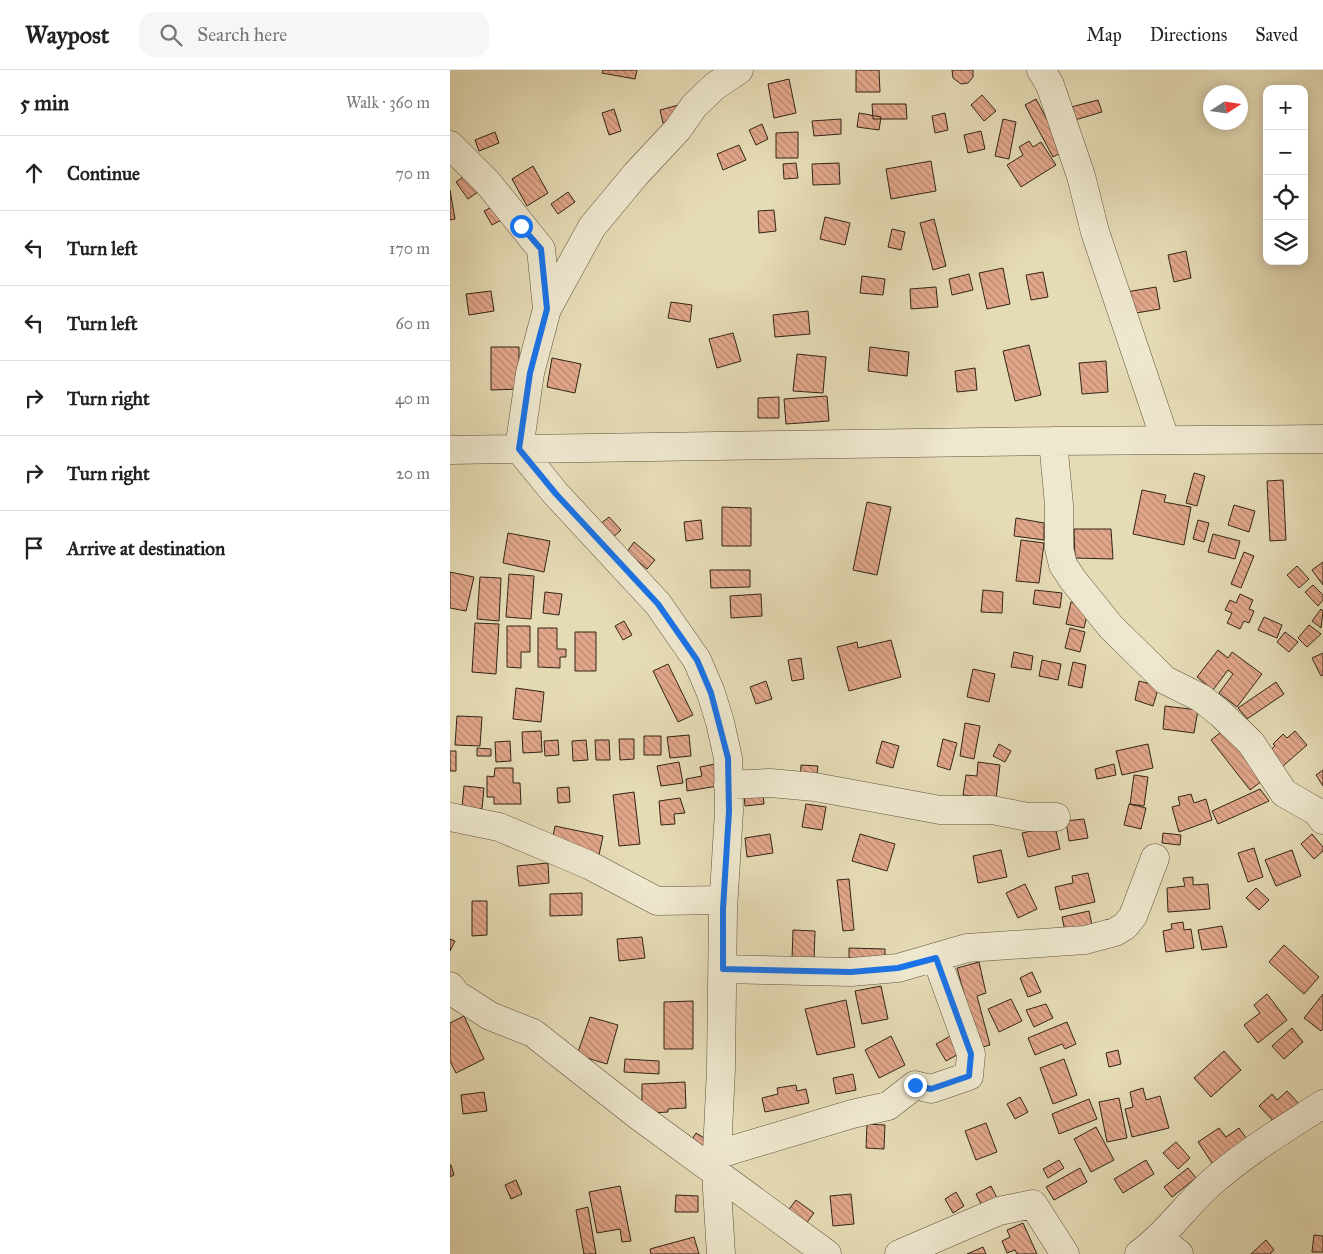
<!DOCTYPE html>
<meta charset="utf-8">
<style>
:root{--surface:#fff;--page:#f6f6f6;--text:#222;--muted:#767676;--line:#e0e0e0}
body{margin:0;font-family:"IM FELL Great Primer",serif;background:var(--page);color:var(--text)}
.controls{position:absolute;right:15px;top:15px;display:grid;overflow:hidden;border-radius:10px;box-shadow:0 2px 12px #0003}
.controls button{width:45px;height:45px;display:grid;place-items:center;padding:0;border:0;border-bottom:1px solid var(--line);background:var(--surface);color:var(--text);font:25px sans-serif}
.compass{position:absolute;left:753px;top:15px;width:45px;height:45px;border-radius:50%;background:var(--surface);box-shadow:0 2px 12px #0003;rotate:78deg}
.stop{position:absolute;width:15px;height:15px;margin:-11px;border:4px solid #1a73e8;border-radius:50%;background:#fff}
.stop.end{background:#1a73e8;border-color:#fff;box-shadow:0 1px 5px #0008}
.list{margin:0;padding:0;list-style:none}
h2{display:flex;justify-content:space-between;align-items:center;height:65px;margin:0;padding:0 20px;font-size:21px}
h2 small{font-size:16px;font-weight:400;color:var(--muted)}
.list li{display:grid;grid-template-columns:32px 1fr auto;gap:15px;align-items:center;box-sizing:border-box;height:75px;padding:0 20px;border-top:1px solid var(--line)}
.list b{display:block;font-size:19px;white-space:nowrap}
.list em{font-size:16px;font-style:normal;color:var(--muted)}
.icon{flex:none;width:28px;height:28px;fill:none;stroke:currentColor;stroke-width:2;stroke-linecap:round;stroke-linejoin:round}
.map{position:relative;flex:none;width:873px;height:1184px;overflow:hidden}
header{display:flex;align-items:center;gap:30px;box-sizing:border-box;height:70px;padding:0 25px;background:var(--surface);border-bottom:1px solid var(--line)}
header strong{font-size:24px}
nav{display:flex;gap:28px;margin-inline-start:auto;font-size:18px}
.search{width:350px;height:45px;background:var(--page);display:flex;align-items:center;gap:12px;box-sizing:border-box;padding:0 18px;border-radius:15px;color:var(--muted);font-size:19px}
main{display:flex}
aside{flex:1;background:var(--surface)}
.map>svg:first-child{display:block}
.building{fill:url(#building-back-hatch);stroke:#322515}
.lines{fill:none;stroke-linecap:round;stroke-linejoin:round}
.minor-casing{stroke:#5f523d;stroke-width:29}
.minor{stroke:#eee8cf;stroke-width:28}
.route{stroke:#1a73e8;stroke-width:6}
</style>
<header>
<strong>Waypost</strong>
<div class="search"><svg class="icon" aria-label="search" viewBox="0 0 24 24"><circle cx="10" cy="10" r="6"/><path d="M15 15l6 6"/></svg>Search here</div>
<nav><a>Map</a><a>Directions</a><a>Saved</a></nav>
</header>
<main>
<aside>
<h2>5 min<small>Walk · 360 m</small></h2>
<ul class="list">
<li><svg class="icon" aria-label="ahead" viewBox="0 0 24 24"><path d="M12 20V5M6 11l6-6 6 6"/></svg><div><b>Continue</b></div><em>70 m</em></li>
<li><svg class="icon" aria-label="left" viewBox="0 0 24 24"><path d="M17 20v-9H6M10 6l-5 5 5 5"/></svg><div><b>Turn left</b></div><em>170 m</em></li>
<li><svg class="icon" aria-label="left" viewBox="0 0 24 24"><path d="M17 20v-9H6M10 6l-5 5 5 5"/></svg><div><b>Turn left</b></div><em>60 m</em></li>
<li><svg class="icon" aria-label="right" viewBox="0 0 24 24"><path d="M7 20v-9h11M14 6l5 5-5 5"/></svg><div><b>Turn right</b></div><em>40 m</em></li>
<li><svg class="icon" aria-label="right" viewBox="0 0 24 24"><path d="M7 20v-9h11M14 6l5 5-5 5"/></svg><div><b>Turn right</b></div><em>20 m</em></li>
<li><svg class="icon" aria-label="arrive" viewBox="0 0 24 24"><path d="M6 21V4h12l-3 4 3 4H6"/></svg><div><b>Arrive at destination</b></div></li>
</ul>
</aside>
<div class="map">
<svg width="873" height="1184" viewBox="0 0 873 1184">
<defs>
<pattern id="building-back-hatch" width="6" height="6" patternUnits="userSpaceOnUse" patternTransform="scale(1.25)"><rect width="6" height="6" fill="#e2a78b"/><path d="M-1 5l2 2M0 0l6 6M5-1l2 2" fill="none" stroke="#b88870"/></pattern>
</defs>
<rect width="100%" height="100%" fill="#e5dbb5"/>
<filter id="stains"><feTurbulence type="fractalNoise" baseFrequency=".004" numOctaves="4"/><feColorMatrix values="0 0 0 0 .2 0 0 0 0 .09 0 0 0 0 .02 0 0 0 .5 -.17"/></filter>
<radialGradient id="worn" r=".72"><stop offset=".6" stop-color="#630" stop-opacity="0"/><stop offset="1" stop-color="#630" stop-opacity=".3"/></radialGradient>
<path class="building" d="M153,0H187L185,9L152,3Z
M406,0H429L430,22H406Z
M502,0H523V7L518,13L511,14L503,8Z
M339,9L346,43L324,48L318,14Z
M532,25L546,41L534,51L521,35Z
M586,29L614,81L603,87L575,35Z
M648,30L652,42L625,50L621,37Z
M232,34L235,48L213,53L210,40Z
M422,34H456L457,49H423Z
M164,39L171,61L159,65L152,43Z
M409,43L431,47L429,60L407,57Z
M495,43L498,60L485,63L482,46Z
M391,49V64L364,66L362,51Z
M553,49L566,52L559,89L545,86Z
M312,54L318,69L306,75L299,60Z
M531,61L535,79L518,83L514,65Z
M45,62L49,73L29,81L25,70Z
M348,62V88H326V63Z
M579,71L583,77L591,72L606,95L571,117L557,95L573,85L569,77Z
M289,75L296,90L273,100L267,84Z
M481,91L486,121L441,129L436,99Z
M346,93L348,108L334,109L333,94Z
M389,93L390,114L363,115L362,94Z
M83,96L98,123L77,136L62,109Z
M16,105L28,122L18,129L6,112Z
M0,120L5,149L0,150Z
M118,122L125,132L108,144L101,134Z
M46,135L53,149L42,155L34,141Z
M324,140L326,161L309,163L308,141Z
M375,147L400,153L395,175L370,169Z
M484,149L496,196L483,200L470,153Z
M442,159L455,162L451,180L438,177Z
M736,181L741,208L724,212L718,185Z
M553,198L560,234L537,239L529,203Z
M593,202L598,227L581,230L576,205Z
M519,204L523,220L502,225L499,209Z
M412,206L435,209L433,225L410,223Z
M486,217L488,237L461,239L460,219Z
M706,217L710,239L680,244L676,222Z
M41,221L44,241L19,245L16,224Z
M221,232L242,235L240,252L218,248Z
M358,241L360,264L325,267L323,245Z
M283,263L291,291L267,298L259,269Z
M579,275L591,325L565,331L553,281Z
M41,277H69V319L41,320Z
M420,277L459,282L457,306L418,301Z
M347,284L376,287L373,323L343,321Z
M102,288L131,294L125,323L97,317Z
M656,291L658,322L632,324L629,293Z
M525,298L527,320L507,322L505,301Z
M377,326L379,351L336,354L334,329Z
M329,327V348H308V328Z
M744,403L755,406L747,436L736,433Z
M833,410L836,470L820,471L817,411Z
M692,420L716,425L714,432L741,437L734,475L683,464Z
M417,432L441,437L427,505L403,500Z
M784,435L805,441L799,462L778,455Z
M272,437L301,438V476H272Z
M159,447L171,460L161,469L149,455Z
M566,448L594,453V470L564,466Z
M251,450L253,469L236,471L234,452Z
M748,450L759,453L754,472L743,469Z
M624,459H661L663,489L625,488Z
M58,463L100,471L94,502L53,493Z
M763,464L790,471L785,489L758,482Z
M571,470L594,473L589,513L566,511Z
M184,472L205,490L197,499L177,482Z
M794,482L804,486L791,518L781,514Z
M873,492V515L862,500Z
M847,496L859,509L849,518L837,505Z
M260,500H300V517L261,518Z
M0,502L24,507L16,541L0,538Z
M59,504L84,506L81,549L56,547Z
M30,507L51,508L49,551L27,549Z
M863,515L873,525V530L868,536L855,522Z
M533,520L553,522L552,543L531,542Z
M585,520L612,523L610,538L583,534Z
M95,522L112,524L109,545L93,543Z
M311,524L312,546L281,548L280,526Z
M790,524L803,530L799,539L804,541L799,553L794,551L790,559L777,553L782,543L775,540L780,530L786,533Z
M621,532L639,536L634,558L616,554Z
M871,539L873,541L871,558L862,551Z
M814,547L832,555L827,568L808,560Z
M174,551L182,565L173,570L165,556Z
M25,553L49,554L46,604L22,602Z
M859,555L871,564L857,577L848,568Z
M57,556H80V582H71V598L57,597Z
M88,558H107V579H116V587H110V598L88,597Z
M620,558L635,562L630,582L615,578Z
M125,562H146V601H125Z
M835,562L848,572L839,582L827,572Z
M441,570L451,607L399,621L387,577L407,572L408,578Z
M768,580L778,588L782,582L812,604L787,637L769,623L783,604L778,600L763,620L747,607Z
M564,582L583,586L581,600L561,597Z
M873,583V605L871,606L862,588Z
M351,588L354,609L342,611L338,590Z
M592,590L611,594L608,610L589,606Z
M623,592L636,595L632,618L618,615Z
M218,594L243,645L228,652L203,601Z
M523,599L545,604L539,632L517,627Z
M316,611L322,629L306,634L300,617Z
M689,611L709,616L703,636L685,630Z
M826,612L834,624L797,649L788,638Z
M66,618L94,622L91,652L63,649Z
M715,636L748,640L744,663L713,659Z
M7,646L32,647L30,676L5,675Z
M515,653L530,656L524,689L510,686Z
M776,658L816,708L800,720L761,670Z
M91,661L92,682L73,683L72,662Z
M845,661L857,675L832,697L819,681L825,676L823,674L833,664L837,668Z
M239,665L241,686L220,688L217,667Z
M194,666H211V685H194Z
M169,669H184V689L170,690Z
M493,669L507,673L500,700L487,696Z
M108,670L109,685L95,686L94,671Z
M136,670L138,690L123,691L122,671Z
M145,670H159L160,690H146Z
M60,671L61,691L46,692L45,672Z
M432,671L449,676L443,698L426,693Z
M549,674L561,681L555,692L543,686Z
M698,674L703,698L672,705L666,681Z
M27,678L41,679V686H27Z
M0,681H6V701H0Z
M229,692L233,713L211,716L207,696Z
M528,692L550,695L546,729L513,725L516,705L527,706Z
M265,694L268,716L237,721L236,709L252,706L250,697Z
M664,694L666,705L647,709L645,699Z
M351,695L368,696L366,712L350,710Z
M45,698H63V713H70L71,734H44V727H37V706L44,707Z
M873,700V716L866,705Z
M684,705L698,707L694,736L680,734Z
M14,716L34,718L32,739L12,737Z
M119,717L120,732L108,733L107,718Z
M810,719L819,731L768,754L762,741Z
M184,722L190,774L169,776L163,725Z
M313,723L314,734L295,736L294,725Z
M741,724L744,733L756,729L762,750L729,762L722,737L730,735L728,727Z
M230,728L235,743L224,744L225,754L211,755L209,731Z
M356,734L376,737L372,760L352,757Z
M679,734L696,738L691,759L674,755Z
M634,749L638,768L619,771L616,751Z
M105,756L153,766L149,785L101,777Z
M605,756L610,779L578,787L572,763Z
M713,763L731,765L730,775L712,773Z
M320,764L323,783L297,787L295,768Z
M410,764L445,774L437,801L402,791Z
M862,764L873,777V781L864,789L851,774Z
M804,778L813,807L798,812L788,783Z
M551,780L557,807L528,813L523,786Z
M842,780L851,806L826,816L815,790Z
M98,793L99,813L69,816L67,796Z
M638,803L645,832L610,840L605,817L623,813L622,806Z
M743,807V815L758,814L760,839L718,842L717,818L735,816L733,808Z
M399,809L404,860L393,861L387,810Z
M575,814L587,839L568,848L556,823Z
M806,818L819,830L809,840L796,828Z
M132,823V845L100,846V824Z
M22,831H37V865L22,866Z
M639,841L643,860L616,866L612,847Z
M733,852L734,860L741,859L744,878L716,882L713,861L722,859L721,854Z
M772,856L777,877L752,880L748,860Z
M343,860L365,861L364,891L342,890Z
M192,867L195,888L169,891L167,869Z
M0,869L5,871L0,881Z
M834,875L869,907L854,924L819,892Z
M399,878L435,879V889L399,888Z
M529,892L536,923L527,926L540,975L529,978L507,898Z
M582,902L591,922L578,927L570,908Z
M431,916L438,949L412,954L405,921Z
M817,924L837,950L808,973L794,955L810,943L804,935Z
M873,924V959L871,961L854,948Z
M561,929L572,951L549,962L538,939Z
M396,930L405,977L367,985L355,939Z
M243,931V979H214V932Z
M596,934L603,948L584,957L576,940Z
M14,946L34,989L6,1003L0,991V953Z
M140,947L168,955L157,994L127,985Z
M617,952L626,974L615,979L612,974L585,985L578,968Z
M842,958L853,972L834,989L822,976Z
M504,964L514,981L496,991L486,974Z
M441,966L455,995L429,1008L415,980Z
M668,980L671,994L659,997L656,983Z
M774,981L791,1000L761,1027L744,1008Z
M175,989L209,991V1004L174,1002Z
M614,989L627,1025L603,1034L590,998Z
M403,1004L406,1020L386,1024L383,1008Z
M235,1012L236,1038L218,1039V1042L202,1043L192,1040V1014Z
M346,1015L347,1021L356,1019L359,1033L315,1042L312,1028L328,1024L327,1018Z
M693,1018L696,1030L710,1026L719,1058L682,1067L675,1039L683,1037L680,1022Z
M837,1021L852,1037L830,1058L809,1036L822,1024L827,1030Z
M34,1022L37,1041L13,1044L11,1025Z
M570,1027L578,1042L565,1049L557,1034Z
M669,1028L677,1068L657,1072L649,1032Z
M639,1029L647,1049L609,1064L602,1044Z
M536,1053L547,1082L526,1090L515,1061Z
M417,1054L435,1055L434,1079L416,1078Z
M646,1057L664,1090L641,1102L624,1069Z
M769,1058L776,1067L789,1058L801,1075L766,1099L748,1072Z
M246,1063L261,1072L253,1085L238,1076Z
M726,1072L740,1088L728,1099L713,1083Z
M609,1090L614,1098L598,1108L593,1099Z
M696,1090L704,1104L673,1123L664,1109Z
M1,1095L4,1105L0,1107V1095Z
M630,1098L637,1112L604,1130L596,1117Z
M738,1098L746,1108L722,1127L714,1117Z
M66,1110L72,1124L61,1129L55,1115Z
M170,1116L181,1171L172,1172L170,1159L147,1163L139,1122Z
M541,1116L548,1130L533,1138L526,1124Z
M506,1122L514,1136L503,1143L495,1129Z
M401,1124L404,1154L383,1156L380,1126Z
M226,1125L248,1126V1142H225Z
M346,1130L364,1143L355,1155L337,1142Z
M138,1137L146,1184H134L126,1140Z
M573,1153L587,1184H567L565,1180L557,1183L552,1171L560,1167L557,1160Z
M864,1165L873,1166V1182H862Z
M244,1167L249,1184H201L200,1179Z
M816,1170L824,1180L820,1184H801Z
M533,1177L536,1184H517Z"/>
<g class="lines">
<g class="minor-casing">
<path id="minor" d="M591,0L600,15L631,106L645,162L715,369
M0,75L38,113L91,179L97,239
M603,371L609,435V478L613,495L623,510L661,557L715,610L751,628L771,644L801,673L834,723L867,742L873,750
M0,380L603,371L873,369
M278,715L320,713L365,717L490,740H542L578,747H606
M0,747L49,757L139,795L207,831L273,830
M273,899L401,902L448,898L517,878L635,870L665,862L675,856L683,846L705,788
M0,916L6,924L40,946L83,963L190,1047L377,1184
M269,1084L402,1044L438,1036L465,1015L481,1019L519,1006L521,984L486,887
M710,1169L729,1184
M271,1184L266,1103L271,999L273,839L279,741L278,688L270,652L261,623L247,590L208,534L106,424L69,379L80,303L97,239L142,157L186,104L228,59L244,36L265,16L289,0
M449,1184L549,1141L583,1134L615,1184
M689,1184C718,1163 734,1137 760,1114C794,1083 835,1059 873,1034"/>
</g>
<use href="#minor" class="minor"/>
</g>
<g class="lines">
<path class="route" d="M71,156L91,179L97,239L80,303L69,379L106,424L208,534L247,590L261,623L278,688L279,741L273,839V899L401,902L448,898L486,888L521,984L519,1006L481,1019L465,1015"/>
</g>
<rect width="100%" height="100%" filter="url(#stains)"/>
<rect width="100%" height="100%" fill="url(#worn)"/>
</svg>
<div class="controls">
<button>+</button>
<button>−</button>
<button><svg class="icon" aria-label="locate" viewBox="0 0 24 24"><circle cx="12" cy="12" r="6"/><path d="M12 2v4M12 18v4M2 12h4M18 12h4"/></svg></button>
<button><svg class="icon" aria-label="layers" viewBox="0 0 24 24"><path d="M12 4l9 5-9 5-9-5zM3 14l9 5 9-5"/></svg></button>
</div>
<svg class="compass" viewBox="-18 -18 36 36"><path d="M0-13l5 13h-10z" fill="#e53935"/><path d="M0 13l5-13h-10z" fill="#767676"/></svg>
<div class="stop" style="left:71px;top:156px"></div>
<div class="stop end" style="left:465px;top:1015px"></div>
</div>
</main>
